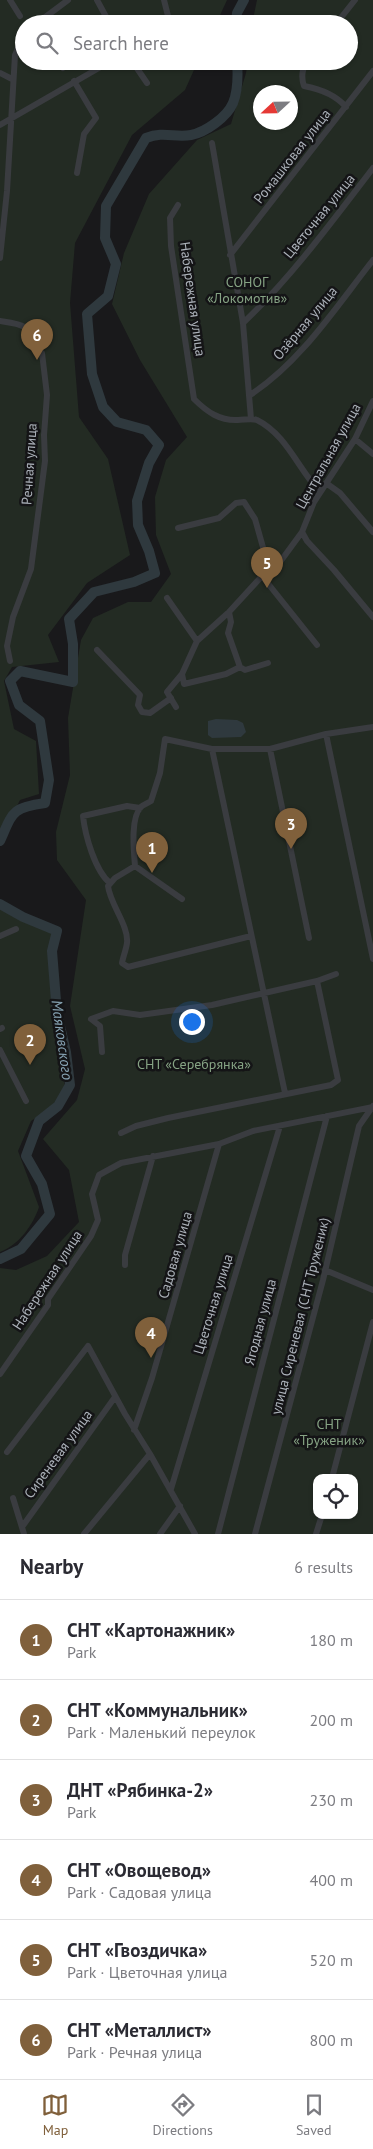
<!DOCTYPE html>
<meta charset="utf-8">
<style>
:root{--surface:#fff;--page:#f7f7f7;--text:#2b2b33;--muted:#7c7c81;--line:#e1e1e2;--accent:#80603b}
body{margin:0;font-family:"PT Sans",sans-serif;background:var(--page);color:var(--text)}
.controls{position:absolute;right:15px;bottom:15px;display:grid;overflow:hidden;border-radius:10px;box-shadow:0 1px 4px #0004}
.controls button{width:45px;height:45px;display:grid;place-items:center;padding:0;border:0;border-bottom:1px solid var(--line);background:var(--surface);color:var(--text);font:25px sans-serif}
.compass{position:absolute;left:253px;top:85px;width:45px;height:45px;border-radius:50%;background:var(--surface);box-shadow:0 1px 4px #0004;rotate:248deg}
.you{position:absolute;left:191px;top:1021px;width:18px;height:18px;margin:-12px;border:4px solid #fff;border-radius:50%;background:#1a73e8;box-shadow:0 0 0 8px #1a73e833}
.badge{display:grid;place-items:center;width:32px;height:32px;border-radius:50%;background:var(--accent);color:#fff;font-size:16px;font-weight:700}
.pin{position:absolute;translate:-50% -41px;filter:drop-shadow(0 1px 2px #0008)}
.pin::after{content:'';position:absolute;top:26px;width:18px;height:15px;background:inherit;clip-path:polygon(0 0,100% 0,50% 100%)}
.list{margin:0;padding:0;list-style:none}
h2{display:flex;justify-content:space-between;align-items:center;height:65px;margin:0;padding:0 20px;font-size:21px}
h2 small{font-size:16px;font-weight:400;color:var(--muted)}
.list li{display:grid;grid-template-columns:32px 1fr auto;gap:15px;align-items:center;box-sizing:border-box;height:80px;padding:0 20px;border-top:1px solid var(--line)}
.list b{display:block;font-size:19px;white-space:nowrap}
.list p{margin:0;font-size:16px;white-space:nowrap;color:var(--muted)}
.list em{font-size:16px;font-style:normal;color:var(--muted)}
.icon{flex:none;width:28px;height:28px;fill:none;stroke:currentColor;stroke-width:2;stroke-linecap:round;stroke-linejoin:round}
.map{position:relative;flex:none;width:373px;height:1534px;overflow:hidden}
.search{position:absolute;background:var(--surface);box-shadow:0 1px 4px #0004;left:15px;right:15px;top:15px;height:55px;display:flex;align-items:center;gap:12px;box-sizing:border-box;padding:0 18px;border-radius:28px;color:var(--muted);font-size:19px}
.sheet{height:545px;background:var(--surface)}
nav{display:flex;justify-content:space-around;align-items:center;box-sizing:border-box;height:70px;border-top:1px solid var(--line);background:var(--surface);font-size:14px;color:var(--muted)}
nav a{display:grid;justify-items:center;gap:2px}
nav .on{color:var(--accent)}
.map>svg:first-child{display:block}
.green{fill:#232b23;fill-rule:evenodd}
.water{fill:#2f393e}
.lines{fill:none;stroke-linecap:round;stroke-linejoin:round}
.river{stroke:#2f393e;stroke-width:10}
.street{stroke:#3a3c40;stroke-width:6}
.labels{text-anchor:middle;stroke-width:5;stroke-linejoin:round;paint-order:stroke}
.street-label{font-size:14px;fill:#acb2ba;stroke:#141416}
.park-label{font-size:14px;fill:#86a384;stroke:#141416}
.water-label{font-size:15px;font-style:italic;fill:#86a2b2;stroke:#141416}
</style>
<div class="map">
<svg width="373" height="1534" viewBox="0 0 373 1534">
<rect width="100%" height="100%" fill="#19191b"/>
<path class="green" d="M0,0H227L216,24H24V61H198L185,90L132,135L75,243L70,303L79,417L108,459L130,555L87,583L48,635L59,662L12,667L4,681L14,729L36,741L39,794L20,800L0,839Z
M257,0H373V1534H0V1268L16,1270L47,1256L79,1222L69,1170L43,1139L77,1100L85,1069L70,1006L86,900L57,860L56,832L70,775L68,718L81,640L93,618L128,602H151L171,574L156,535L155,497L166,460L187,437L140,360L112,304L124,253L149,194L197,140L231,124L246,73L248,61H349V24H252ZM260,92H290V122H260ZM317,1478H354V1515H317Z
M0,903L57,931L52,952L56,1044L65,1086L51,1108L31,1121L18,1151L39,1207C33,1225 19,1245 0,1252Z"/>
<path class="water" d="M216,719L237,720L243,723L246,732L241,737L212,738L208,735V721Z"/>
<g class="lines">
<path class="river" d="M236,24L237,13L244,0
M0,841C13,812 11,808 45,803L49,780L40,721L19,705L10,681L20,671L73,682V644L69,619L94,592L134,582L155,573L149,551L138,525L137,501L149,463L159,445L146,430L117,422L103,407L92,374L87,314L108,296L116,264L105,238L106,206L146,138C164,131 175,138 191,135C206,132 227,117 233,103C238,91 238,74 237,61
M0,904L23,917L57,931L52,951L57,1013L66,1052L70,1085L58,1106L39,1121L26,1156L42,1184L50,1214L21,1249L0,1259"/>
<path class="street" d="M10,0L20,16
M97,0L110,24
M164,0L170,24
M36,24L68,0
M336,24L355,0
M59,61L63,68
M132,61L147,83
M307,61C302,68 301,78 304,86C320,89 335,94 346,107
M0,73L12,79
M74,81L96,118L84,134L77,173
M0,125L111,61
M212,143L243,323L251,419
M178,205L170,218L171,246L194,399C207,412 220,421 238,420C244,420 251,418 257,420C287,435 298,469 320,492
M230,255L373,71
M0,258L7,191L15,55L24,35
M0,321C21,324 30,324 35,347L42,353L47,395L44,435L45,461L31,569L13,617L7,646L10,661
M243,323C290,279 334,219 373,168
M250,395C300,363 336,307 373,260
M355,439L373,454
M326,483L340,493L373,532
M178,528L219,518L236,503L244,502L255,519L268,565
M302,532L307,541L334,570L373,617
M262,576L317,645
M167,598L197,641
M97,650L140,695L138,705L142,712L150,713L171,698
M240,667L245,670L268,663
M182,674L184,684L226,674L240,667L228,633L231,622L229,612
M176,707L167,692L182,674L197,641L229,612L262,576L268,565L280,562L302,532L314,502L355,439L373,401
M326,734L373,959
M212,749L285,1093
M270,749L309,938
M135,866C134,852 130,818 141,807C143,805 148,803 151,801L160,773L165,739L212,749H270L326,734L373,727
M110,883C95,871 85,835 83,816L127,806L140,808
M182,899L135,866L115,878L108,886C110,904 129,926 127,943C126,950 123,957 122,963L128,967L251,936
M0,936L16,929
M0,1029L2,1028
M0,1050L26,1101
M102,1052L100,1026L91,1019L113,1011L140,1015L212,1005L317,981L336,974
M121,1133L136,1126L168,1118L331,1085L338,1080L317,981
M125,1265V1255L153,1156
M325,1270L373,1290
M0,1374L48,1305V1299L91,1236L98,1220L92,1194L99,1175L121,1163L219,1144L253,1131L373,1107
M134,1430L152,1378L219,1144
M7,1452L88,1346L125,1414L150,1454L195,1534
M332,1478L373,1322
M171,1489L280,1126
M13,1498L24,1534
M22,1527L115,1397
M84,1534L150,1454
M160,1534L180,1506
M218,1534L327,1116
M255,1534L323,1280L359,1126L373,1106
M316,1534L322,1515"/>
</g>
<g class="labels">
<g class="street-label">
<text transform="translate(292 156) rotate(-52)" y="5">Ромашковая улица</text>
<text transform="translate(319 216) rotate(-51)" y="5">Цветочная улица</text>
<text transform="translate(193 299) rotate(82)" y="5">Набережная улица</text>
<text transform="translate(305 323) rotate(-50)" y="5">Озёрная улица</text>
<text transform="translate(328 456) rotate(-61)" y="5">Центральная улица</text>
<text transform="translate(29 464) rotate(-86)" y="5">Речная улица</text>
<text transform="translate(175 1255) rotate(-74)" y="5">Садовая улица</text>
<text transform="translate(47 1280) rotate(-57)" y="5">Набережная улица</text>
<text transform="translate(213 1304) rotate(-73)" y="5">Цветочная улица</text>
<text transform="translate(300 1316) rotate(-76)" y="5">улица Сиреневая (СНТ Труженик)</text>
<text transform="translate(260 1322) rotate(-75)" y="5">Ягодная улица</text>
<text transform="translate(58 1454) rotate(-54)" y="5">Сиреневая улица</text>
</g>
<g class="park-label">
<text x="247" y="287">СОНОГ<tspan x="247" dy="16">«Локомотив»</tspan></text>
<text x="194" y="1069">СНТ «Серебрянка»</text>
<text x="329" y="1429">СНТ<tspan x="329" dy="16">«Труженик»</tspan></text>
</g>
<g class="water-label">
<text transform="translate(62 1040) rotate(82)" y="5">Маяковского</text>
</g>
</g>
</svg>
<div class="controls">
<button><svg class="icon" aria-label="locate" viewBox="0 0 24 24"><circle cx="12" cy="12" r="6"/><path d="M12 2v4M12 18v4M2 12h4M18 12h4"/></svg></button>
</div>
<svg class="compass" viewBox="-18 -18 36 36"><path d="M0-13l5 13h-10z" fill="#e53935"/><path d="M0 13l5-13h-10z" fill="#7c7c81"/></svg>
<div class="you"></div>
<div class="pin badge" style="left:152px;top:873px">1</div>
<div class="pin badge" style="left:30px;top:1065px">2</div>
<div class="pin badge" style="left:291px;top:849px">3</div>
<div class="pin badge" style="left:151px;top:1358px">4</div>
<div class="pin badge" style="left:267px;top:588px">5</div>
<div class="pin badge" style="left:37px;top:360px">6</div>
<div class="search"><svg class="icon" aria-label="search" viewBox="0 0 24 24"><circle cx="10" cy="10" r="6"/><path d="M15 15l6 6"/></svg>Search here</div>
</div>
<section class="sheet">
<h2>Nearby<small>6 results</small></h2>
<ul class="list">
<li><span class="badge">1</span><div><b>СНТ «Картонажник»</b><p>Park</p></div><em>180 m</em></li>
<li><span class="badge">2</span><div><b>СНТ «Коммунальник»</b><p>Park · Маленький переулок</p></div><em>200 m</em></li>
<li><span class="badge">3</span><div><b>ДНТ «Рябинка-2»</b><p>Park</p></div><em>230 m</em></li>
<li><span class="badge">4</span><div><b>СНТ «Овощевод»</b><p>Park · Садовая улица</p></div><em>400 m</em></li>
<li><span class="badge">5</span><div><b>СНТ «Гвоздичка»</b><p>Park · Цветочная улица</p></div><em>520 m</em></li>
<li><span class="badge">6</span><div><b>СНТ «Металлист»</b><p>Park · Речная улица</p></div><em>800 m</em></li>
</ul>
</section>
<nav>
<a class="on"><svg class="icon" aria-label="map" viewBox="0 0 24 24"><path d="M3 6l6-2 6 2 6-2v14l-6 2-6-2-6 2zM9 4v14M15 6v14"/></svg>Map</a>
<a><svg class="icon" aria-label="directions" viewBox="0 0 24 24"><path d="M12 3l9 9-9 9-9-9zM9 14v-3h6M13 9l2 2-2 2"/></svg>Directions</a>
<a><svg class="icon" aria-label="saved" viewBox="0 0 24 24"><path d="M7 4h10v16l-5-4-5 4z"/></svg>Saved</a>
</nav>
